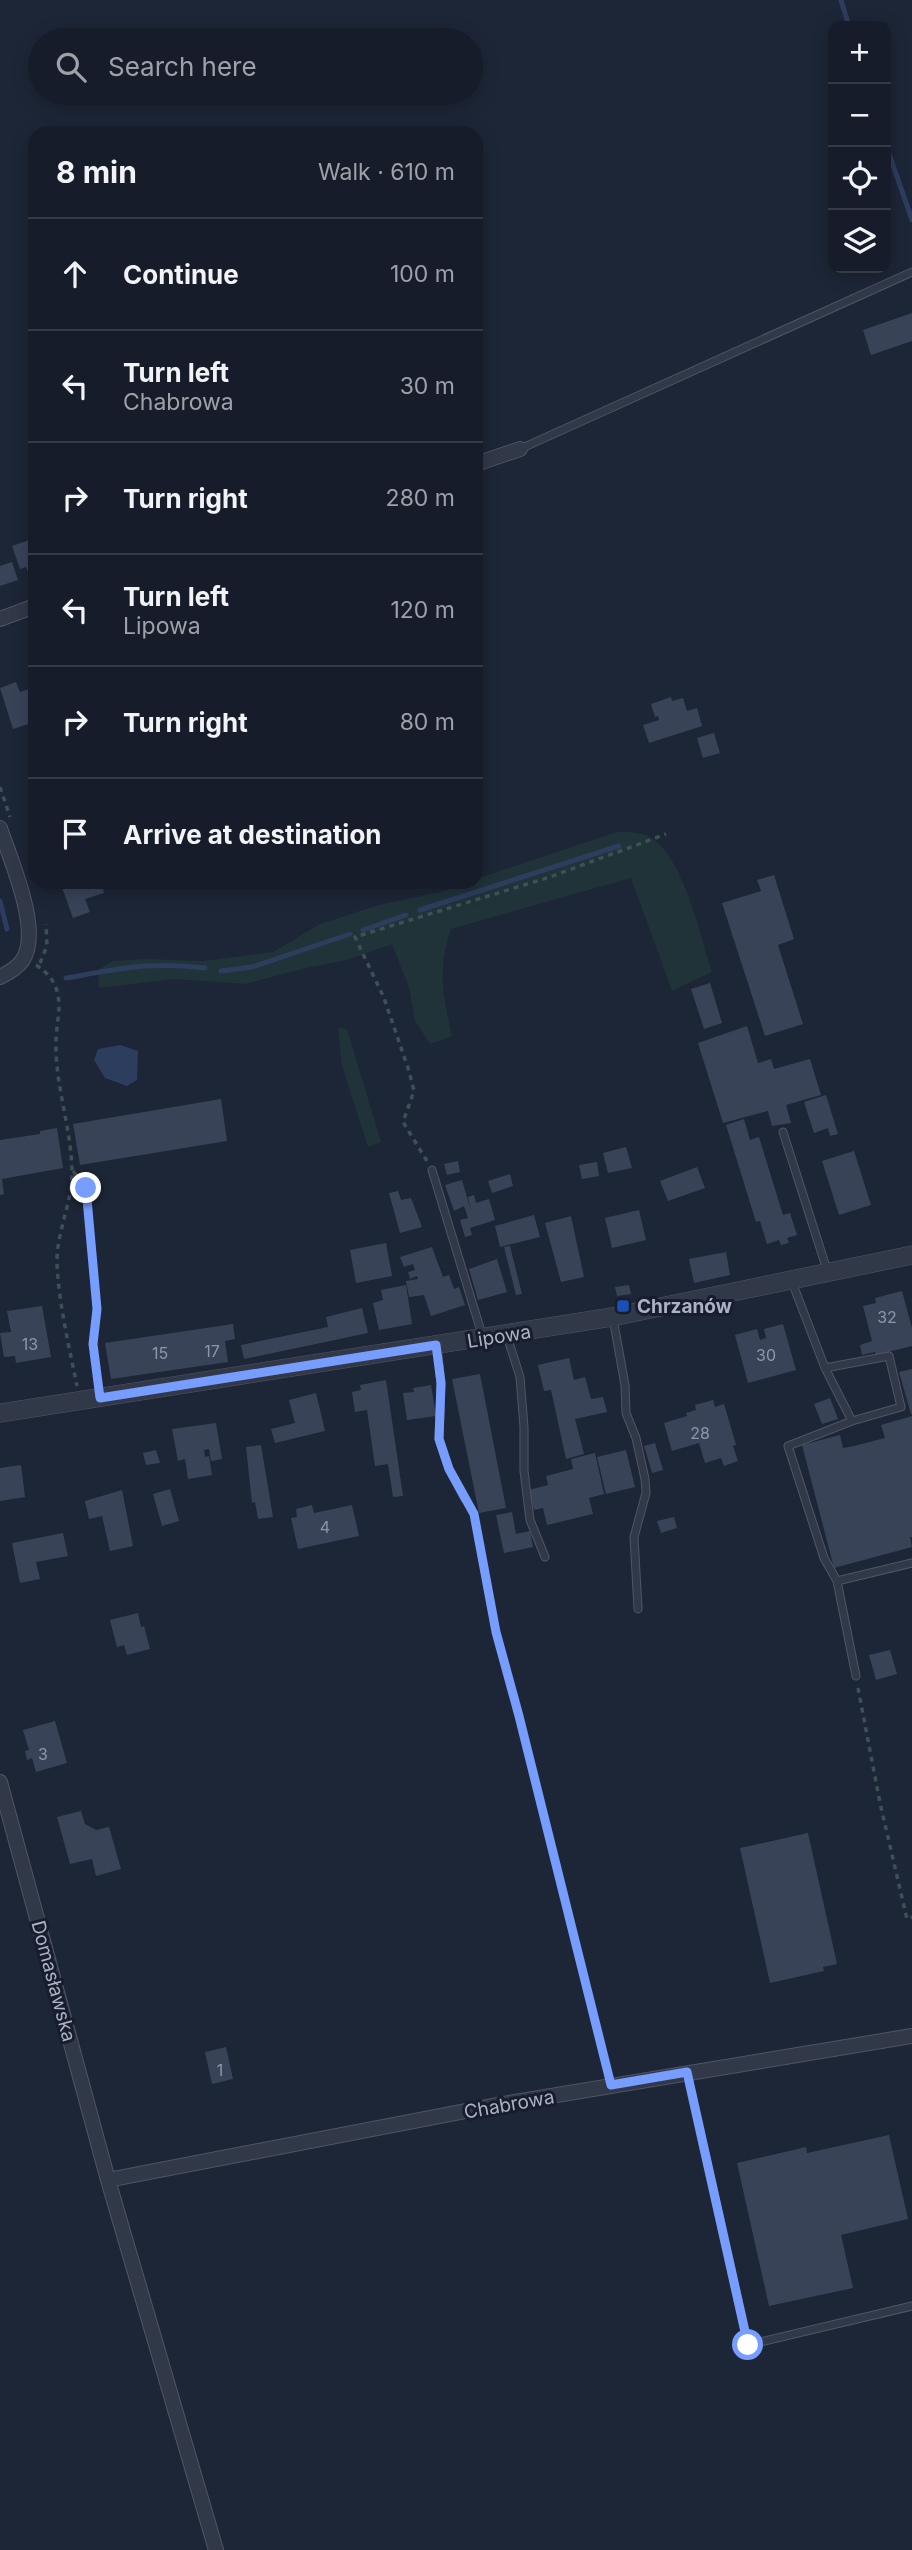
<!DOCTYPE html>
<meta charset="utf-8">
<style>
:root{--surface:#161c29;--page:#1f2531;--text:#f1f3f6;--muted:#9ea1a8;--line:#353a46}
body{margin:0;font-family:Inter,sans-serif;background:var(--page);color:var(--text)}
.controls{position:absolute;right:21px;top:21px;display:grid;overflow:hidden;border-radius:14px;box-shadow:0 4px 18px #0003}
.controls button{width:63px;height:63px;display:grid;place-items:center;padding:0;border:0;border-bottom:2px solid var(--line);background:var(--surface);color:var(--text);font:35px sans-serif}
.stop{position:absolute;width:21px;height:21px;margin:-16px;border:5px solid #769dff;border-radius:50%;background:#fff}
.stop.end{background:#769dff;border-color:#fff;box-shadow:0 2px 7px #0008}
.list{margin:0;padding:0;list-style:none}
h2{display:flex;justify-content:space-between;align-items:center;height:91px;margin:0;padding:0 28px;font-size:30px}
h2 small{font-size:23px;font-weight:400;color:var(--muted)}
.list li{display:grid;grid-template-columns:46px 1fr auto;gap:21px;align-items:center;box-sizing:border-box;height:112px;padding:0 28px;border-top:2px solid var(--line)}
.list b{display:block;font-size:26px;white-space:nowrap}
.list p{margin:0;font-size:23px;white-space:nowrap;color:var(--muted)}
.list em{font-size:23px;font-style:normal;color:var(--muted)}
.icon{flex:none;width:38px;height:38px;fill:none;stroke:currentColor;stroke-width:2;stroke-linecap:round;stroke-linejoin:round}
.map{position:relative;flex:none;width:912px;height:2550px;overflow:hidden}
.search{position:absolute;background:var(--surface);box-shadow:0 4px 18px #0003;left:28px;top:28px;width:455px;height:77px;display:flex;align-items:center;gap:18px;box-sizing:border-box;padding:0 24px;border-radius:38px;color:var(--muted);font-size:26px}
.panel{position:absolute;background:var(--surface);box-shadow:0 4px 18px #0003;left:28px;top:126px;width:455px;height:763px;border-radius:21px}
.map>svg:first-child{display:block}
.green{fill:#1f3338}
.water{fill:#2d3d5e}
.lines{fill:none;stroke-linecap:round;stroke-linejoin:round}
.stream{stroke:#2d3d5e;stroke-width:5}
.building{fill:#394358}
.service-casing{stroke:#4f5566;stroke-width:9}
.minor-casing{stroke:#4f5566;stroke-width:16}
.tertiary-casing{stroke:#4f5566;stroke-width:19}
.path{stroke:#3d5056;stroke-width:3.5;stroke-dasharray:5 5;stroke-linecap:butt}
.service{stroke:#313848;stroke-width:7}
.minor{stroke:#313848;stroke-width:14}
.tertiary{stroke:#313848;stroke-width:18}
.route{stroke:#769dff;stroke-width:9}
.transit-dot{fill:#1a4fb4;stroke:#171d2c;stroke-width:2.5}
.labels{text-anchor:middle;stroke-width:6;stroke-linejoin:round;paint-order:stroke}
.number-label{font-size:16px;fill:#8e96aa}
.poi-label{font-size:19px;font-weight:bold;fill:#abb2c5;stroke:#171d2c;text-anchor:start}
.street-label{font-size:19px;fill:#abb2c5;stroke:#171d2c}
</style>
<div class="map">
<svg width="912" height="2550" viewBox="0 0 912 2550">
<rect width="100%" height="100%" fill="#1d2637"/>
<path class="green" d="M617,832C631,832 648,832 658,843C686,869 700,935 712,972L672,991L631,878L451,929C437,970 443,996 452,1036L430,1044L415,1021L409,987L392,944L347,960L306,968L245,984L174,979L99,988L98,970L112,961L145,959L204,961L273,952L320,924L379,905L449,890L467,882H476V879Z
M338,1028L347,1029L381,1142L368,1147L342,1066Z"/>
<path class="water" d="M120,1045L138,1051L137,1080L127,1086L105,1078L94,1060L98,1049Z"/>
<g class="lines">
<path class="stream" d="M841,0L849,26
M886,145L912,220
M0,901L7,929
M420,910L619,846
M363,930L406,915
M221,971L252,967L350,934
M66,978C118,969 152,961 205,968"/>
</g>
<path class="building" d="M912,313V341L871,355L863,330Z
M35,538V570L28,572L26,567L20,569L12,546Z
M12,562L18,580L0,586V566Z
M16,682L20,692L35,687V717L29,719L31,723L13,729L0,688Z
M671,697L672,701L683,698L687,711L697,708L702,726L649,743L643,725L659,720L658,716L655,717L651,704Z
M714,733L720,753L703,758L697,738Z
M774,875L794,939L778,945L803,1024L765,1036L722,903L761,891L757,880Z
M60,882H101L104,893L85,899L90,912L73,918Z
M710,983L722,1023L704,1029L691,989Z
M747,1026L758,1063L771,1059L774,1069L810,1059L821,1095L786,1105L791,1123L772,1126L768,1111L723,1123L698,1043Z
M826,1095L838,1134L830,1136L828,1128L814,1133L804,1102Z
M221,1099L227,1141L80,1165L73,1124Z
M744,1119L750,1140L759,1137L783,1215L790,1213L797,1235L787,1238L789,1243L781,1245L779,1240L767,1244L760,1221L756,1222L726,1125Z
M57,1128L63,1168L2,1179L4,1194L0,1195V1140L40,1134V1131Z
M626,1147L632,1168L608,1173L603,1153Z
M854,1151L871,1205L839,1215L822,1161Z
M458,1161L460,1172L447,1175L444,1164Z
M597,1162L599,1176L582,1179L579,1165Z
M697,1167L705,1188L668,1201L660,1181Z
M510,1174L513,1186L492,1193L488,1181Z
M462,1180L471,1211L468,1197L474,1195L476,1203L489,1199L495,1220L470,1228L472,1235L465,1237L460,1220L468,1218L464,1206L454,1211L445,1185Z
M398,1191L401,1200L411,1198L422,1227L400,1233L389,1193Z
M639,1210L646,1240L612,1248L605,1218Z
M534,1215L540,1237L500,1247L495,1226Z
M571,1216L584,1277L561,1282L545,1223Z
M386,1243L392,1276L356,1283L350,1250Z
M510,1246L522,1294L516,1295L504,1247Z
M432,1247L443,1277L449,1275L454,1289L459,1287L465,1305L431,1316L424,1295L409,1297L406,1281L418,1279L417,1276L410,1279L408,1272L415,1270L413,1264L404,1267L400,1257Z
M726,1252L730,1275L694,1283L689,1259Z
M497,1259L507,1292L478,1300L469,1269Z
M406,1285L412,1324L379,1330L373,1303L383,1300L381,1290Z
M629,1285L631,1294L617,1296L615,1287Z
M902,1291L912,1328V1346L876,1355L875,1352L862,1355L860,1345L872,1341L863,1306L876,1303L875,1298Z
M42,1306L51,1357L16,1363L15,1356L4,1357L0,1333L11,1332L7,1311Z
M362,1308L368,1333L244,1359L241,1345L328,1327L326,1317Z
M233,1324L235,1339L225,1341L228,1362L111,1379L105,1343Z
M783,1324L796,1370L748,1383L735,1335L757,1329L760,1340L766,1338L764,1329Z
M569,1358L574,1380L585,1377L591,1399L603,1397L607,1412L575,1419L584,1454L566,1459L551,1390L544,1391L538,1365Z
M912,1369V1414H911L899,1372Z
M480,1374L506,1508L479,1513L452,1379Z
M386,1380L403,1496L393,1497L388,1464L375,1466L367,1410L355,1412L352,1392L361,1390L360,1385Z
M431,1385L436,1416L407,1420L403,1393L414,1392L413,1388Z
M316,1393L325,1431L275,1443L271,1429L295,1423L289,1400Z
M830,1398L838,1419L822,1424L814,1404Z
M713,1400L715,1407L724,1404L736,1445L733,1446L738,1461L724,1466L721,1458L705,1463L699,1443L672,1451L664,1423L687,1416L686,1413L696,1410L695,1405Z
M912,1416V1537H910L912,1547L834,1568L802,1445L840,1435L843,1448L854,1446L885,1438L881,1425Z
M216,1423L222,1459L211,1461L209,1449L204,1450L205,1457L209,1456L212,1475L188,1479L185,1459L178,1461L172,1429Z
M655,1443L663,1470L652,1473L644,1446Z
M261,1445L273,1517L258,1519L255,1502L252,1503L246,1447Z
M156,1450L160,1463L146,1465L143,1453Z
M626,1450L635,1487L606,1494L597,1457Z
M595,1453L604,1494L589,1498L593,1514L547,1525L543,1508L534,1510L529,1490L548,1485L546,1476L573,1469L571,1459Z
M21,1465L25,1497L0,1501V1468Z
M170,1489L179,1521L162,1526L153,1494Z
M122,1490L133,1546L110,1551L102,1516L89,1519L85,1501Z
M312,1505L314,1513L352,1505L359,1536L298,1549L291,1518L297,1517L296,1509Z
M512,1512L516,1534L530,1531L533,1547L504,1553L496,1515Z
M674,1517L677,1528L661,1533L657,1521Z
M63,1533L68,1556L36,1562L40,1579L20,1583L12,1543Z
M138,1613L141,1627L144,1626L150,1649L127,1655L124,1645L117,1647L110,1620Z
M890,1650L897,1674L876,1680L869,1655Z
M55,1721L67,1763L36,1772L32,1758L27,1760L25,1751L29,1750L23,1730Z
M81,1811L85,1824L96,1830L109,1827L121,1869L96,1876L92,1859L70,1864L57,1817Z
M808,1833L837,1964L823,1967L824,1971L770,1983L740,1848Z
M226,2047L233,2079L212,2084L205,2052Z
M889,2135L908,2219L841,2235L853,2288L769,2306L737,2163L806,2147L807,2153Z"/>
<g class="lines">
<g class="service-casing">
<path id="service" d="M520,449L912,272
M783,1132L828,1273
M432,1170L483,1338
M792,1282L825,1368L852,1421L901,1407L889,1356L825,1368
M613,1318L625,1385L626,1413L636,1438L645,1479L646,1493L634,1537L638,1609
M507,1336L520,1377L524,1427V1471L530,1520L545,1557
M437,1346L441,1383L439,1439L449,1469L465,1499
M837,1581L824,1558L788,1446L852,1421
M856,1676L837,1581L912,1563
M687,2073L748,2345L912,2306"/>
</g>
<g class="minor-casing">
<path id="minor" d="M476,464L520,449
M0,619L35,606
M0,828C10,859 43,932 22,961C17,968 8,973 0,977
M0,1782L108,2180L216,2550
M108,2180L497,2105L912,2036"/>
</g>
<g class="tertiary-casing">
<path id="tertiary" d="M0,1413L612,1317L912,1255"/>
</g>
<path class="path" d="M0,787L10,817
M40,963L47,946L46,924
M36,965C48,973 55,981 58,995C61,1011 56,1026 56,1042C55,1085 71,1127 72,1170C73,1202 56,1232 57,1264C59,1305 69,1346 77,1386
M427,1161L403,1122L414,1091L409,1071L384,998L355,937L550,877L666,834
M73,1171L86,1188L97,1309L93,1344L97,1382
M471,1510L480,1538L496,1632L519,1716L608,2073
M858,1688L880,1803L907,1919L912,1917"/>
<use href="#service" class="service"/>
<use href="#minor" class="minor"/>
<use href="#tertiary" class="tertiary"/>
</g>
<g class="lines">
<path class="route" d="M86,1188L97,1309L93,1344L100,1398L436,1345L441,1383L439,1439L449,1469L474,1514L496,1632L519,1716L611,2085L687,2072L748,2345"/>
</g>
<rect class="transit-dot" x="616" y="1299" width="14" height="14" rx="3.5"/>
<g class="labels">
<g class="number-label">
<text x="887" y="1323">32</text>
<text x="30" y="1350">13</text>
<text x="212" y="1357">17</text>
<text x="160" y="1359">15</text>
<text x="766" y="1361">30</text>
<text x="700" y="1439">28</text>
<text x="325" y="1533">4</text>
<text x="43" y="1760">3</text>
<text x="220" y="2076">1</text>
</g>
<g class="poi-label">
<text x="637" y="1313">Chrzanów</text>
</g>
<g class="street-label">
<text transform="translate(499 1336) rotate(-9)" y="7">Lipowa</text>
<text transform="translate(54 1981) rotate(75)" y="7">Domasławska</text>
<text transform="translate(509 2104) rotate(-10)" y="7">Chabrowa</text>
</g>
</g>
</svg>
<div class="controls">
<button>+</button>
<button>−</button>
<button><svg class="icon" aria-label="locate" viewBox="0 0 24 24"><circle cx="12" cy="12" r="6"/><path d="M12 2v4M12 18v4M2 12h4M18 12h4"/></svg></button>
<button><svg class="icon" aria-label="layers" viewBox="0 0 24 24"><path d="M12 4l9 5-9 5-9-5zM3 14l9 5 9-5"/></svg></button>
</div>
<div class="stop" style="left:748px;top:2345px"></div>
<div class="stop end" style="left:86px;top:1188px"></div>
<div class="search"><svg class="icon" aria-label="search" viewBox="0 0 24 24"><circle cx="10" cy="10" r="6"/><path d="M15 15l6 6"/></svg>Search here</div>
<section class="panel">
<h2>8 min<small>Walk · 610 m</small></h2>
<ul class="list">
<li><svg class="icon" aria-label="ahead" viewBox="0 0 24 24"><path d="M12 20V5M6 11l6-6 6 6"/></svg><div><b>Continue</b></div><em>100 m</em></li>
<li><svg class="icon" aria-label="left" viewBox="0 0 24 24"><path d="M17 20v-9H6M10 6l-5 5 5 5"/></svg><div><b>Turn left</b><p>Chabrowa</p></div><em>30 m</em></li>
<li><svg class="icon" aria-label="right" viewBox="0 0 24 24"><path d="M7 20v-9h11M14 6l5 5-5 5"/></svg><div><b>Turn right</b></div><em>280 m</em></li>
<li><svg class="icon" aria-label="left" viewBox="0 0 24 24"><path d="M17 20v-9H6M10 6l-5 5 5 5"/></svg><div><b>Turn left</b><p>Lipowa</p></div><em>120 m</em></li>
<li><svg class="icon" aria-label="right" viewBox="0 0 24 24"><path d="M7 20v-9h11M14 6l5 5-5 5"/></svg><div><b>Turn right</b></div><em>80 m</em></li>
<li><svg class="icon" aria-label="arrive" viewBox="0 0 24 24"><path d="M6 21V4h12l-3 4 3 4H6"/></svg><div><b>Arrive at destination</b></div></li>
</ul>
</section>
</div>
